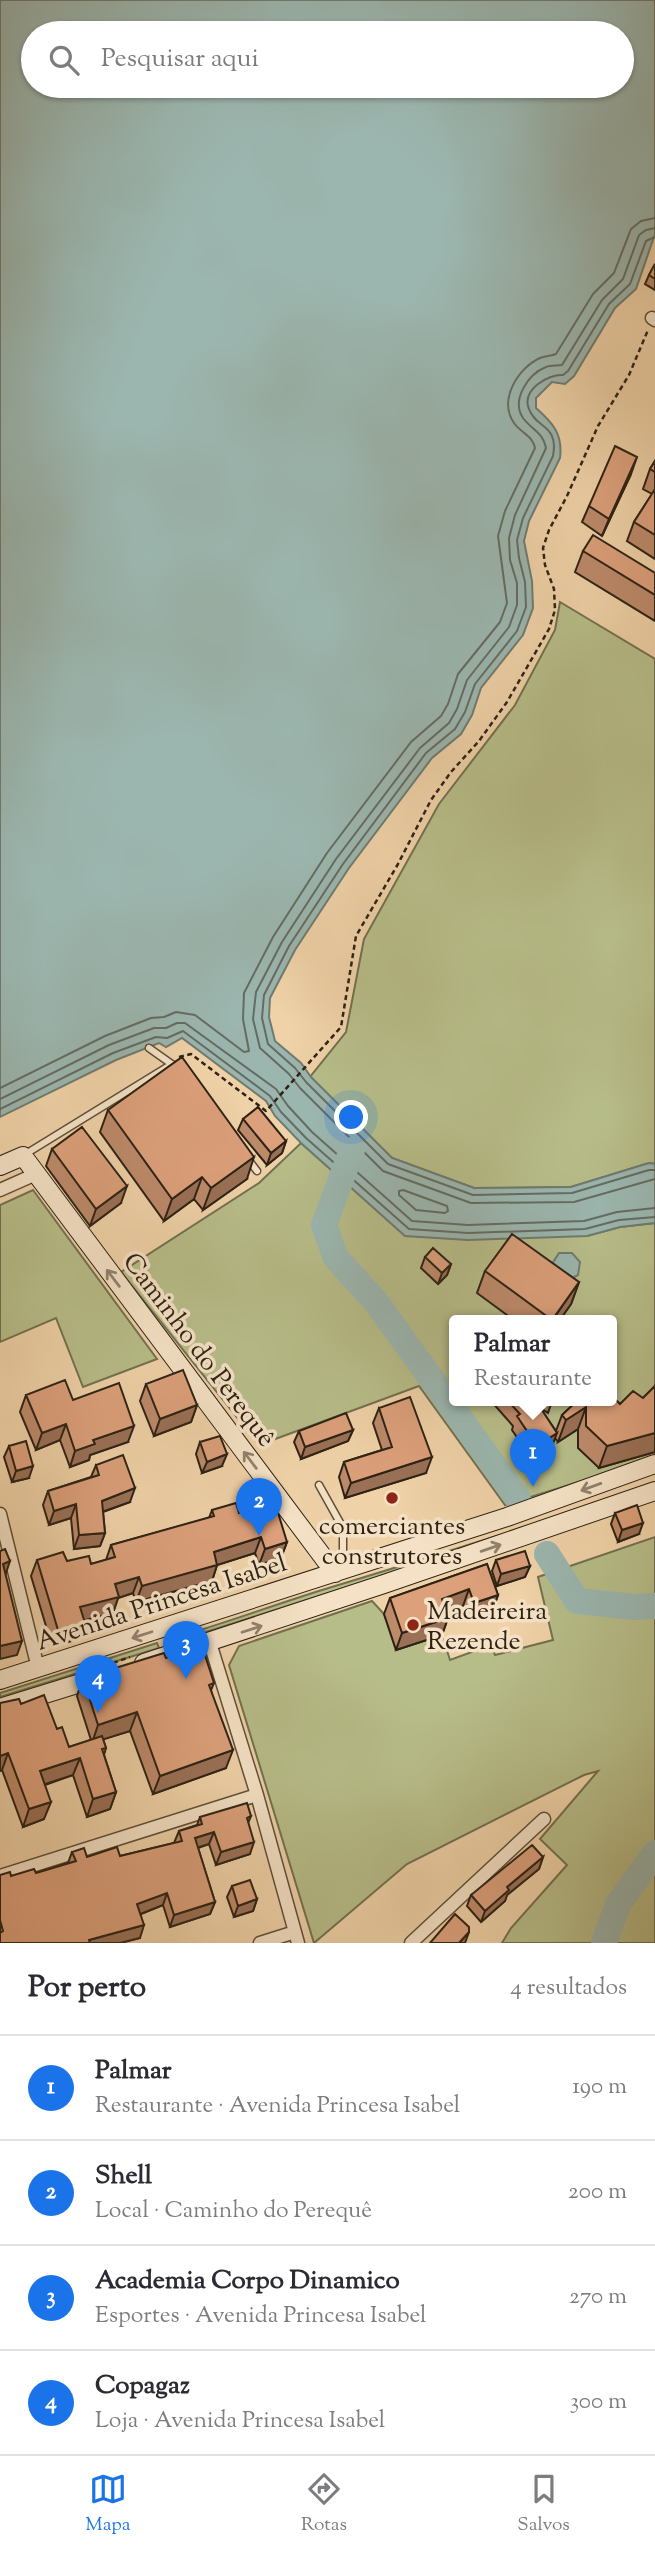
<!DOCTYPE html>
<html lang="pt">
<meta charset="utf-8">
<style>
:root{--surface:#fff;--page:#f2f2f3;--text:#2b2b33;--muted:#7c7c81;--line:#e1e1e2;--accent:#1a73e8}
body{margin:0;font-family:"Sorts Mill Goudy",serif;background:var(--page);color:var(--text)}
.you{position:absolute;left:352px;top:1118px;width:24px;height:24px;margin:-18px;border:5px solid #fff;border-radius:50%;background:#1a73e8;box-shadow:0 0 0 10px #1a73e833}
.badge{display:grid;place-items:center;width:46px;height:46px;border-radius:50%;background:var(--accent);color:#fff;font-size:23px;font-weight:700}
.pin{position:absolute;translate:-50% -58px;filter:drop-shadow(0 2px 4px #0008)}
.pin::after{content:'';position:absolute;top:37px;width:24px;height:21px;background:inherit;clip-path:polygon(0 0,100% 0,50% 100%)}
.popup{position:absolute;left:449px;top:1315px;width:168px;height:91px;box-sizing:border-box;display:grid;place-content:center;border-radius:7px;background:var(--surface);filter:drop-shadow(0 2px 5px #0005);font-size:23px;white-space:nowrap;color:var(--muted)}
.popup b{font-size:26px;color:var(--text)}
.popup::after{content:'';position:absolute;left:50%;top:100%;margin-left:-14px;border:14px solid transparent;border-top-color:var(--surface)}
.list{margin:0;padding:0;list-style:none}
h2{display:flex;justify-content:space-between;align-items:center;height:91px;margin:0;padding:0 28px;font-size:30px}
h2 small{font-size:23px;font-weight:400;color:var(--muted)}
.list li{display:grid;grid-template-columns:46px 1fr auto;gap:21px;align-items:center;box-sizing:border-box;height:105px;padding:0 28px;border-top:2px solid var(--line)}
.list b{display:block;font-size:26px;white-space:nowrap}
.list p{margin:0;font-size:23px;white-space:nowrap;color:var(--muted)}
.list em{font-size:23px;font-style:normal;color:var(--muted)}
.icon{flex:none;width:38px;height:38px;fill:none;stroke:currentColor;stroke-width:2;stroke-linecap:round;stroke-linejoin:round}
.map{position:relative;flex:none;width:655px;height:1943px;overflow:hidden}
.search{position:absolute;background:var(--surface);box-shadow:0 2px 5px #0004;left:21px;right:21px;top:21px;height:77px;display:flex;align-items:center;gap:18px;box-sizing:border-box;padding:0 24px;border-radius:38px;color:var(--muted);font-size:26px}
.sheet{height:511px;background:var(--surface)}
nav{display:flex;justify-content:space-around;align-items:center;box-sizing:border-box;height:98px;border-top:2px solid var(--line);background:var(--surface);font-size:19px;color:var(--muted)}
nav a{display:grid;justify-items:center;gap:4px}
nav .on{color:var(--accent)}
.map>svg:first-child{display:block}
.green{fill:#b7bd89;stroke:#72704f;stroke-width:2;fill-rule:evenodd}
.water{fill:#9bb6af;stroke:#6f7b71;stroke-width:2;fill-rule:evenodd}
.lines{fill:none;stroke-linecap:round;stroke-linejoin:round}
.shore{stroke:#646c62;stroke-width:2}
.river{stroke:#9bb6af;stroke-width:26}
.service-casing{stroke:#5e4e3a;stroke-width:9}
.minor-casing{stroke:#5e4e3a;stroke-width:15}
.secondary-casing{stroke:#2d2215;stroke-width:20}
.path{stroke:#2d2215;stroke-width:2.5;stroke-dasharray:5 3.5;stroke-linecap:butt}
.service{stroke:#f5e2c6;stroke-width:6}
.minor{stroke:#f5e2c6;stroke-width:12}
.secondary{stroke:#f5e2c6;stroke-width:18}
.wall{fill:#bd8a6a;stroke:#2d2215;stroke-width:2}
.shaded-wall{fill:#9a7056;stroke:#2d2215;stroke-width:2}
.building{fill:#dca07b;stroke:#2d2215;stroke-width:2}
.oneway{stroke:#91826e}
.poi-dot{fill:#8f2418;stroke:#f5e2c6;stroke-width:2.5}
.labels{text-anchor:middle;stroke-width:7;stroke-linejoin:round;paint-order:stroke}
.street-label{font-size:26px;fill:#2d2215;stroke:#f5e2c6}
.poi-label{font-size:26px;fill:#2d2215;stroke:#f5e2c6}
</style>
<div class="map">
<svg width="655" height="1943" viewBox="0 0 655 1943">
<rect width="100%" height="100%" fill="#f0d2a8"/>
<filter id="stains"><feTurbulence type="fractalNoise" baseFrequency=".00286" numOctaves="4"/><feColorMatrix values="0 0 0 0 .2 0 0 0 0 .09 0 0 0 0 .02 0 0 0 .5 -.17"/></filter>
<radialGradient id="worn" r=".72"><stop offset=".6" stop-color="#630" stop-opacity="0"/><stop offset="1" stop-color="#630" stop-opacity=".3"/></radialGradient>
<path class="green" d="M560,602L655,659V1164L649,1163L571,1187L474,1188L392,1158L310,1077L346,1032L364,939L439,804L515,705L555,630Z
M301,1143L406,1236H587L620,1227L655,1223V1458L505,1505L419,1386L259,1445L121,1272L259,1183ZM454,1321H612V1401H454Z
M33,1190L157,1359L83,1387L56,1318L0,1342V1205Z
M655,1482V1486L451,1554L171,1643V1639C222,1624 271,1606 322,1590C434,1556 545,1522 655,1482Z
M655,1537V1943H502L511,1928L567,1865L540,1839L598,1771L584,1775L407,1864L314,1943L229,1665L239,1646L372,1601L384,1614L396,1650L442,1635L450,1660L491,1645L495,1655L553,1640L538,1577Z
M157,1643L159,1648L0,1697V1693Z"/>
<path class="water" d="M0,0H655V234L636,289L615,308L574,376L565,384L552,382L536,398V408C553,423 563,434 560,458L529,521L524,541L532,581L533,608L523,635L481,688L472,715L461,734L432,758L349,868L295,950L270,998L269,1017L275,1041L301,1063L311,1077L392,1158L474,1188L571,1187L649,1163L655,1164V1223L620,1227L587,1236L468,1240L405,1236L301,1143L275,1116L266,1101L182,1038L166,1047L159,1043L116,1060L0,1117ZM33,33H622V86H33Z
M559,1253H572L580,1262L578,1275L567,1281L552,1264Z"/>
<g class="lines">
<path class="shore" d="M655,228L646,230L639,235L623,279L602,300L562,365C557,366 551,365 546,367C528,374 511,400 523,418C532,430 543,432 546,448L515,515L509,538L510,560L517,583V605L509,627L467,680L457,709L449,723L420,748L336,859L282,942L256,992L253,1019L260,1048L289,1074L300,1088L383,1171L471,1203L574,1202L655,1179
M655,237L646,241L630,284L609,304L568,371L563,375C548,374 521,390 529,409C536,429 559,424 553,456L523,518L517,540L519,558L525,582L526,607L517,631L475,684L465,712L455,729L426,753L343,864L289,946L264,995L262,1018L268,1044L295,1068L306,1082L388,1164L473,1195L572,1193L649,1170H655
M0,1088L105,1036L151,1018L164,1017L176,1012L195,1015L244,1052L249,1051L243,1019L244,993L273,937L327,853L411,742L441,716L448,704L458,674L500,622L507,603L498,536L505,511L535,448C533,436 521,433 514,423C498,400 518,368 540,358C545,356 551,356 556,354L593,294L614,273L631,229L641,221L655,218
M0,1099L109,1045L154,1028H166L177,1023H185L276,1089L288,1106L312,1132L412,1221L468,1225L584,1221L617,1212L655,1208
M0,1109L113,1053L156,1037L167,1038L183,1031L270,1096L281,1112L306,1138L409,1229L468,1233L585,1229L619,1220L655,1217
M403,1190L447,1206L448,1211L445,1213L416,1210L399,1195V1191Z"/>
<path class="river" d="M352,1150L324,1225L336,1258L376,1302L518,1499
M547,1554L577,1601L635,1607L655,1606
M604,1943L618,1904L655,1853"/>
<g class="service-casing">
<path id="service" d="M149,1048L173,1065
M24,1155L172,1064
M247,1158L257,1171
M319,1485L343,1528V1569"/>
</g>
<g class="minor-casing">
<path id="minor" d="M652,318L655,320
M0,1190L36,1174
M0,1514L38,1668
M210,1643L257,1795L298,1943
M0,1876L257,1795
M260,1943L295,1932
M411,1943L544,1819"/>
</g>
<g class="secondary-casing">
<path id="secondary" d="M0,1166L23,1156L335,1573
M144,1663L384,1584L655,1491
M0,1680L507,1517L655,1464
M0,1708L103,1676"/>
</g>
<path class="path" d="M179,1057L191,1054L266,1111L341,1027L356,936L398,864L431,800L451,772L479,741L507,702L549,629L555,610L554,589L545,565L543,548L549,530L567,496L598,426L629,375L648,330
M113,1663L130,1657"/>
<use href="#service" class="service"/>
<use href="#minor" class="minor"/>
<use href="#secondary" class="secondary"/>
</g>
<path class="wall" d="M655,264V290L645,284L649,275Z
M655,461V559L627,541L634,522L652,494L643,489L650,469Z
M631,474L602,536L582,522L589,506Z
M583,551L655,573V621L575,572Z
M108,1110L247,1179L203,1210L194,1199L164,1221L100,1132Z
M243,1119L286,1141L282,1153L267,1165L238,1130Z
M52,1149L121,1203L90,1226L46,1166Z
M425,1257L451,1264L447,1275L438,1284L421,1268Z
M485,1271L579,1282L571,1304L559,1321H515L477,1293Z
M146,1384L197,1405L191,1422L154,1436L140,1401Z
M655,1386V1452L599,1468L578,1448V1429L558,1442L555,1438L552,1446L532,1459L512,1430L513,1426L491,1401H552L548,1413L539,1407L556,1431L562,1415L577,1401L620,1404L643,1398Z
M26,1395L73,1400L128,1442L90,1455L89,1460L70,1467L60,1440L36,1450L20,1412Z
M379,1408L426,1473L345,1498L339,1477L344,1462L382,1450L373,1423Z
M353,1430L348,1441L301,1459L294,1442L299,1431Z
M200,1442L222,1466L202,1473L196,1454Z
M9,1446L29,1478L12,1482L4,1457Z
M96,1465L130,1502L103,1512L105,1533L100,1546L74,1549L71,1518L49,1525L43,1505L48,1491L91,1477Z
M212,1510L239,1513L287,1542L281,1558L259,1565L255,1553L217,1565L212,1581L136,1602L133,1593L118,1598L113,1613L84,1620L79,1639L52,1646L31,1576L37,1560L91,1564L106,1560L111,1545L209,1518Z
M615,1513L639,1534L618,1542L611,1524Z
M496,1560L530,1566L525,1577L497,1586L492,1571Z
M487,1564L498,1595L492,1612L468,1620L463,1606L446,1612L448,1618L442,1635L396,1650L384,1614L390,1598Z
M166,1658L214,1683L211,1690L226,1768L153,1794L130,1731L103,1739L106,1748L104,1755L116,1792L110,1809L87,1817L73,1775L45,1785L44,1819L23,1827L2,1770L0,1771V1703L21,1704L57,1729L69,1747L91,1740L77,1696L83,1678Z
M251,1816L248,1823L250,1854L216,1865L209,1844L198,1848L215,1902L210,1914L170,1927L163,1905L141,1914L140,1938L120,1943H0V1875L11,1876L36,1873L68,1863L72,1852L87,1857L120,1856L174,1843L179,1831L197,1825L200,1817Z
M543,1857L539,1869L507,1895L505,1901L481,1922L467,1906L471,1895Z
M232,1886L257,1899L253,1911L234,1917L227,1897Z"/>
<path class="shaded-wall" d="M637,457L631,474L602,536L609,519Z
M286,1141L282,1153L267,1165L271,1153Z
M254,1157L247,1179L203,1210L211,1188Z
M202,1177L194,1199L164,1221L172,1199Z
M127,1186L121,1203L90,1226L96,1209Z
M451,1264L447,1275L438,1284L442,1273Z
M579,1282L571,1304L559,1321H552Z
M197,1405L191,1422L154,1436L160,1419Z
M586,1407L578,1429L558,1442L566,1420Z
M66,1424L60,1440L36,1450L42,1433Z
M134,1426L128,1442L90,1455L89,1460L70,1467L75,1451L93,1440Z
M353,1430L348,1441L301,1459L305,1447Z
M557,1433L552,1446L532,1459L537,1446Z
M655,1433V1452L599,1468L607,1446Z
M227,1454L222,1466L202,1473L207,1462Z
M432,1457L426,1473L345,1498L351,1483Z
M33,1466L29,1478L12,1482L16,1471Z
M135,1488L130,1502L96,1514L102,1501Z
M76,1504L71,1518L49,1525L54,1511Z
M643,1523L639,1534L618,1542L622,1530Z
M105,1533L100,1546L74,1549L79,1535Z
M261,1537L255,1553L217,1565L212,1581L136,1602L142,1586L214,1552Z
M287,1542L281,1558L259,1565L265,1549Z
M10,1561L5,1576L3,1564Z
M530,1566L525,1577L497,1586L501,1574Z
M139,1577L133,1593L118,1598L113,1613L74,1623L80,1607L115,1584Z
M469,1589L463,1606L436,1616L442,1599Z
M498,1595L492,1612L468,1620L474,1603Z
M448,1618L442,1635L396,1650L402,1633Z
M85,1623L79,1639L52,1646L58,1630Z
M22,1641L17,1655L0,1659V1646Z
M137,1712L130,1731L92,1743L98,1725Z
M233,1750L226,1768L153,1794L160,1776Z
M8,1753L2,1770L0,1771V1756Z
M80,1758L73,1775L33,1788L40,1771Z
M116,1792L110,1809L87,1817L93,1799Z
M51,1802L44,1819L23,1827L29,1809Z
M214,1832L209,1844L190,1850L195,1838Z
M254,1842L250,1854L216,1865L221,1852Z
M543,1857L539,1869L507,1895L505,1901L481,1922L485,1911L507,1887Z
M167,1893L163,1905L133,1917L137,1904Z
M257,1899L253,1911L234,1917L238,1906Z
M215,1902L210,1914L170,1927L174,1915Z
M144,1925L140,1938L120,1943H88L89,1940Z
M469,1932L465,1943H459Z"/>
<path class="building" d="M655,264V279L649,275Z
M615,446L637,457L609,519L589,506Z
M655,461V472L650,469Z
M655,489V535L634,522Z
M593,535L655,573V595L583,551Z
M182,1057L254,1157L211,1188L202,1177L172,1199L108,1110Z
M258,1107L286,1141L271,1153L243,1119Z
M82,1127L127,1186L96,1209L52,1149Z
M512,1234L579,1282L552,1320L485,1271Z
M433,1248L451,1264L442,1273L425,1257Z
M183,1370L197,1405L160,1419L146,1384Z
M65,1380L73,1400L119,1383L134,1426L93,1440L95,1444L75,1451L66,1424L42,1433L26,1395Z
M655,1386V1433L607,1446L586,1426V1407L566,1420L562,1415L577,1401H612V1396L620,1404L633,1391L643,1398Z
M410,1397L432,1457L351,1483L344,1462L392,1447L379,1408Z
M508,1401H536L557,1433L537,1446L517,1416L520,1414Z
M346,1413L353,1430L305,1447L299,1431Z
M220,1436L227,1454L207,1462L200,1442Z
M26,1441L33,1466L16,1471L9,1446Z
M123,1455L135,1488L102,1501L105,1533L79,1535L76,1504L54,1511L48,1491L99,1475L96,1465Z
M236,1503L239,1513L275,1503L287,1542L265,1549L261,1537L214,1552L217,1565L142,1586L139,1577L115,1584L119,1597L80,1607L85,1623L58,1630L37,1560L63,1552L67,1561L89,1556L91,1564L115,1557L111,1545L214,1516L212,1510Z
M637,1505L643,1523L622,1530L615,1513Z
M5,1549L10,1561L3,1564L22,1641L0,1646V1551Z
M525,1551L530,1566L501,1574L496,1560Z
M487,1564L498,1595L474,1603L469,1589L442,1599L448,1618L402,1633L390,1598Z
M202,1646L214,1683L209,1685L233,1750L160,1776L137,1712L98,1725L83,1678L164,1653L166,1658Z
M44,1695L57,1729L62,1727L69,1747L102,1736L106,1748L102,1749L116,1792L93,1799L80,1758L40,1771L51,1802L29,1809L8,1753L0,1756V1703L19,1699L21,1704Z
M247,1803L251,1816L247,1818L254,1842L221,1852L214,1832L195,1838L215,1902L174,1915L167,1893L137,1904L144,1925L89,1940L90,1943H0V1933L3,1931L0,1920V1875L10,1872L11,1876L34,1869L36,1873L76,1861L72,1852L84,1848L87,1857L117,1847L120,1856L182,1841L179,1831L202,1824L200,1817Z
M532,1845L543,1857L507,1887L509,1890L485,1911L471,1895Z
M250,1880L257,1899L238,1906L232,1886Z
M455,1914L469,1927V1932L459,1943H430Z"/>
<defs><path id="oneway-shaft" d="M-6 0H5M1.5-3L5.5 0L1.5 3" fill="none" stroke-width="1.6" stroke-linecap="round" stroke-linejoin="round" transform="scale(1.75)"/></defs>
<g class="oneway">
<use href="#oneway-shaft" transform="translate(113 1278) rotate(-127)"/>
<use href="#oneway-shaft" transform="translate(250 1460) rotate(-127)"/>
<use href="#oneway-shaft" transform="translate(591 1487) rotate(160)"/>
<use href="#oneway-shaft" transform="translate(491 1548) rotate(-19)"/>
<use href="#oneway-shaft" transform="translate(252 1629) rotate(-18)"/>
<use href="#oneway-shaft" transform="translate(142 1635) rotate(162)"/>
</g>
<g class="poi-dot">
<circle cx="392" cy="1498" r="7"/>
<circle cx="413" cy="1625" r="7"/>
</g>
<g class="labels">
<g class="street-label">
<text transform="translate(200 1349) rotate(53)" y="9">Caminho do Perequê</text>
<text transform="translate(161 1601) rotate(-18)" y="9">Avenida Princesa Isabel</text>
</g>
<g class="poi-label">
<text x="392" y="1534">comerciantes<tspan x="392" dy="30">construtores</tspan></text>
<text x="427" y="1619" text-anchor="start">Madeireira<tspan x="427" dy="30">Rezende</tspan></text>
</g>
</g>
<rect width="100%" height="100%" filter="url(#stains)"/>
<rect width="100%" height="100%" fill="url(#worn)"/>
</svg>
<div class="you"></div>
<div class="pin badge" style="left:533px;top:1487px">1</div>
<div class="popup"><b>Palmar</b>Restaurante</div>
<div class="pin badge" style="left:259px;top:1536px">2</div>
<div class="pin badge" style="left:186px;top:1679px">3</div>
<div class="pin badge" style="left:98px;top:1713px">4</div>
<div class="search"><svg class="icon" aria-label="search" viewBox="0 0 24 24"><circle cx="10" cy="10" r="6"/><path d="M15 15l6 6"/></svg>Pesquisar aqui</div>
</div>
<section class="sheet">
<h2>Por perto<small>4 resultados</small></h2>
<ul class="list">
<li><span class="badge">1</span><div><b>Palmar</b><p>Restaurante · Avenida Princesa Isabel</p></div><em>190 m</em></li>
<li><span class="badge">2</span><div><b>Shell</b><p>Local · Caminho do Perequê</p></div><em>200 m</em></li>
<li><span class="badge">3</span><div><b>Academia Corpo Dinamico</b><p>Esportes · Avenida Princesa Isabel</p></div><em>270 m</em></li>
<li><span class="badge">4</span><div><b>Copagaz</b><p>Loja · Avenida Princesa Isabel</p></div><em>300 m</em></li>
</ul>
</section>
<nav>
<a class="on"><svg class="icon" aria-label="map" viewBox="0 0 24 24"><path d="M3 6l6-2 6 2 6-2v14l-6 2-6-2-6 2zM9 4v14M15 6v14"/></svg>Mapa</a>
<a><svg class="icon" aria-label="directions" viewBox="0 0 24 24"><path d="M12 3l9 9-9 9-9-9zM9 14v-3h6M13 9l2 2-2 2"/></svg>Rotas</a>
<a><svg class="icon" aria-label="saved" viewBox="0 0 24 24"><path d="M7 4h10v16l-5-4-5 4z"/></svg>Salvos</a>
</nav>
